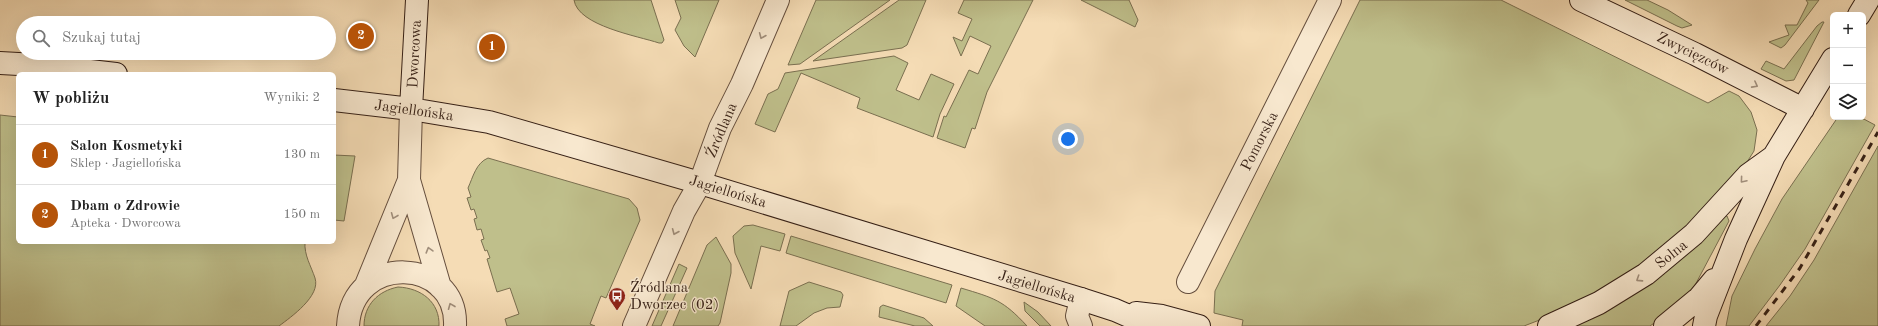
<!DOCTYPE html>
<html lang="pl">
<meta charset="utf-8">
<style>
:root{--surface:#fff;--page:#f2f2f2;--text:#222;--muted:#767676;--line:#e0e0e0;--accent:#b45309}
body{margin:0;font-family:"Old Standard TT",serif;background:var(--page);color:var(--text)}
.controls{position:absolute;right:12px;top:12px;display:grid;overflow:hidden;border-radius:6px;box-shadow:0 4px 16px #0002}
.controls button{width:36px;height:36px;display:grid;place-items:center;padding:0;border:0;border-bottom:1px solid var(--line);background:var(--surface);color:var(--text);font:20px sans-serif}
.you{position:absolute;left:1068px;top:139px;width:14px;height:14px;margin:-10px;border:3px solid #fff;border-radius:50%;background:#1a73e8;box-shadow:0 0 0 6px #1a73e833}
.badge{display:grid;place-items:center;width:26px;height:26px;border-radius:50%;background:var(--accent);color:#fff;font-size:13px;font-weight:700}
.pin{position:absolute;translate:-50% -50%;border:2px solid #fff;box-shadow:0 1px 4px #0006}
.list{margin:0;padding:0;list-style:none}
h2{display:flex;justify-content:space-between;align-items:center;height:52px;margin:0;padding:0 16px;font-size:17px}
h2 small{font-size:13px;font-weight:400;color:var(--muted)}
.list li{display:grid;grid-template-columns:26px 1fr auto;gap:12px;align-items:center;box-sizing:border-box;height:60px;padding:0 16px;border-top:1px solid var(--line)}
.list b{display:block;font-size:15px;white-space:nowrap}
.list p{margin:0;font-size:13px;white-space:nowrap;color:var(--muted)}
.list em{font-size:13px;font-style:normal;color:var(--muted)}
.icon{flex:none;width:22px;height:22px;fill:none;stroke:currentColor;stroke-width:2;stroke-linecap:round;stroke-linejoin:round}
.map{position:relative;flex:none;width:1878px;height:326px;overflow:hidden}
.search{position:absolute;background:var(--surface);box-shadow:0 4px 16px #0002;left:16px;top:16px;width:320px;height:44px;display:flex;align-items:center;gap:10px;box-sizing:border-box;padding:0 14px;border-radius:22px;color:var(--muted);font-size:15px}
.panel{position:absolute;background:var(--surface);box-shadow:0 4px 16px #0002;left:16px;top:72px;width:320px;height:172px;border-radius:6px}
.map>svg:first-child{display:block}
.green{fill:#bfbf8b;stroke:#7a6f50}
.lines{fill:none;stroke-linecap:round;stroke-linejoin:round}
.street-casing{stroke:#654e3d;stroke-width:24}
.secondary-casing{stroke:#351f15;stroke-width:24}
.street{stroke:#f8e8cf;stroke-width:22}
.secondary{stroke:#f8e8cf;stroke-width:22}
.rail{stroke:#351f15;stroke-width:3;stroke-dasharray:7 7;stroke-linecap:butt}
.oneway{stroke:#a08e7b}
.labels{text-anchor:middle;stroke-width:3;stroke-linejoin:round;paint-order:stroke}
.street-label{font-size:15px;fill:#351f15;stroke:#f8e8cf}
.poi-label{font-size:15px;fill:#351f15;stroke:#f8e8cf;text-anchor:start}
</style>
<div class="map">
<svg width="1878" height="326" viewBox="0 0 1878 326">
<rect width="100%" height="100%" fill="#f5dcb5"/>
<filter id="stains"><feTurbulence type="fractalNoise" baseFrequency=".005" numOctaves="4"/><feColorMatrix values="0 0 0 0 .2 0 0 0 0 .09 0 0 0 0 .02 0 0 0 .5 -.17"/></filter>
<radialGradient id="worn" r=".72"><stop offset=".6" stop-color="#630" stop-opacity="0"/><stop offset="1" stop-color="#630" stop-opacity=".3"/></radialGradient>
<path class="green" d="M574,0H651L664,40L662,43H659C638,36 578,26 574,0Z
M675,0H719L695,57L684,46L675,30L681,18Z
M816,0H890L800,64L788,65Z
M899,0H926L907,45L902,48L813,61Z
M964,0H1033L987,92L975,129L972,128L965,148L937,138L944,116L946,117L969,70L978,74L991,46L970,36L961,56L953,37L962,41L972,19L958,13Z
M1081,0H1129L1138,20L1135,27Z
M1360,0H1501L1708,103L1729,91L1739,96L1751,112L1757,130L1754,151L1742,170L1710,206L1641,266L1568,309L1524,326H1242L1243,320L1214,313L1215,291Z
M1625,0H1647L1668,10L1692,25L1682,28L1677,26Z
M1806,0H1819L1785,45L1781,48L1769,42L1789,35L1785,25H1797L1808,3Z
M1822,22H1824L1794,80L1786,81L1761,69L1766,61L1784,69L1817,26Z
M894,56L908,63L896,90L919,100L931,74L954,84L940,114L933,137L857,108L860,98L801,73L775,132L755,124L768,94L778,89L785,73Z
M0,115L18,117V242H305C304,255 311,266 315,278C321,296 291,317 279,326H0Z
M1838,117H1860L1875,125L1805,249L1780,285L1749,326H1726L1732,296L1755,249L1782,199Z
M1878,146V326H1766L1790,296L1814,260Z
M334,155L355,156L344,221L334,220Z
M488,158L629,199L637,208L640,220L606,298L601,296L590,324L595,326H507L505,319L519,314L510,288L497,292L487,259L490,258L487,250L485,251L481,240L484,239L481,229L477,230L474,219L477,218L474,209L471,210L467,198L471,197L468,188C473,177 476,163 488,158Z
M1727,216L1729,221L1693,289L1667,314L1650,326H1571L1723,217Z
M753,225L785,234L780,251L761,246L751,289L735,253L733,236L744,226Z
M791,236L952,285L946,303L786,253Z
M716,237L731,264V273L720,323L718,326H673L707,245Z
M679,264L687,268L661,326H652Z
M809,282L841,292L843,295L840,307L827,308L814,313L796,326H780L789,291Z
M398,287C421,288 440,302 439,326H364C364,305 378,291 398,287Z
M961,288C994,298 1003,300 1027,326H985L956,306Z
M1024,302L1038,312L1051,326H1040L1025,311Z
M883,305L924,318L933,326H915L879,317L880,307Z"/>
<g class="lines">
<g class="street-casing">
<path id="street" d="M411,109L409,180L440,287
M1188,282L1330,0
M366,285L409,180
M348,326C352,252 458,257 455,326
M634,326L684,211L700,183L720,128L742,84L778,0
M1081,326L1077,316L1081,299"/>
</g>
<g class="secondary-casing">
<path id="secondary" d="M1581,0L1695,54L1803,109
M1859,15L1868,0
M0,63L37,65L116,74
M334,100L411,109L489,122L700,183L1081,299L1115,310L1152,326
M411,109L417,0
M1136,313L1162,316L1199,326
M1549,326L1599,303L1646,274L1694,234L1748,175L1773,157
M1665,326L1699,298L1714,280
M1704,326L1706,316L1736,239L1774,156L1833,59"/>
</g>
<use href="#street" class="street"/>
<use href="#secondary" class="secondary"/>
<path class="rail" d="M1756,326L1800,268L1878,132"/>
</g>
<defs><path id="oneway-chevron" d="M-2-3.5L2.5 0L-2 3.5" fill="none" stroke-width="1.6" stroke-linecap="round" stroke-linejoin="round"/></defs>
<g class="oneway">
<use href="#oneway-chevron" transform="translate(762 36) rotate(113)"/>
<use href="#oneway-chevron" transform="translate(1755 85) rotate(28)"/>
<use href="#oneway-chevron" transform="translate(1743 180) rotate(130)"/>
<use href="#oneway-chevron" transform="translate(394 216) rotate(112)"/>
<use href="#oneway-chevron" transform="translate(675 232) rotate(113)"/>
<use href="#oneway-chevron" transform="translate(429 250) rotate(-106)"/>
<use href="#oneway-chevron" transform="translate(1639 279) rotate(147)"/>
<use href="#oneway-chevron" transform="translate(451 306) rotate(-112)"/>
</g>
<defs>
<g id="bus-pin" transform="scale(0.9)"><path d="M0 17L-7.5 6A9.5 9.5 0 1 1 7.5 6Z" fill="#8f2418" stroke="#f8e8cf"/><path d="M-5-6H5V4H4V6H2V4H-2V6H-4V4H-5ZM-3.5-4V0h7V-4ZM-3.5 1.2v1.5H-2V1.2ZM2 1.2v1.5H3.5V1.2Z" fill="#fff"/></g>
</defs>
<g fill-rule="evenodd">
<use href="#bus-pin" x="617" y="296"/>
</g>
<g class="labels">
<g class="street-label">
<text transform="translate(1693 53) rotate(26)" y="5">Zwycięzców</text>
<text transform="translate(414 54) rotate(-87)" y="5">Dworcowa</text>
<text transform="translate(414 110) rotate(8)" y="5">Jagiellońska</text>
<text transform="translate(721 130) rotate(-67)" y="5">Źródlana</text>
<text transform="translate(1259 141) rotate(-63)" y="5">Pomorska</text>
<text transform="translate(728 191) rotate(17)" y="5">Jagiellońska</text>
<text transform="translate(1671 254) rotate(-39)" y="5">Solna</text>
<text transform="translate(1037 286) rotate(17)" y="5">Jagiellońska</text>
</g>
<g class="poi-label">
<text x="630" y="292">Źródlana<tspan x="630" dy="17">Dworzec (02)</tspan></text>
</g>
</g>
<rect width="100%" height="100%" filter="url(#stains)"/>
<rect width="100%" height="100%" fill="url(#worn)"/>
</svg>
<div class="controls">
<button>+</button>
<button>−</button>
<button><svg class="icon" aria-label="layers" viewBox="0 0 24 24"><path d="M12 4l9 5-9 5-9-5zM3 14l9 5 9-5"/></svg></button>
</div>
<div class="you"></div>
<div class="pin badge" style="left:492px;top:47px">1</div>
<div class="pin badge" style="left:361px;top:36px">2</div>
<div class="search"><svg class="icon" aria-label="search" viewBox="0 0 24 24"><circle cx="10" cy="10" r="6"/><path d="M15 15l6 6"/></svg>Szukaj tutaj</div>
<section class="panel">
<h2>W pobliżu<small>Wyniki: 2</small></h2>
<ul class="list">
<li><span class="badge">1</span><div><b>Salon Kosmetyki</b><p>Sklep · Jagiellońska</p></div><em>130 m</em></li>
<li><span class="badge">2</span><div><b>Dbam o Zdrowie</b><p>Apteka · Dworcowa</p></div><em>150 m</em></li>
</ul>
</section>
</div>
